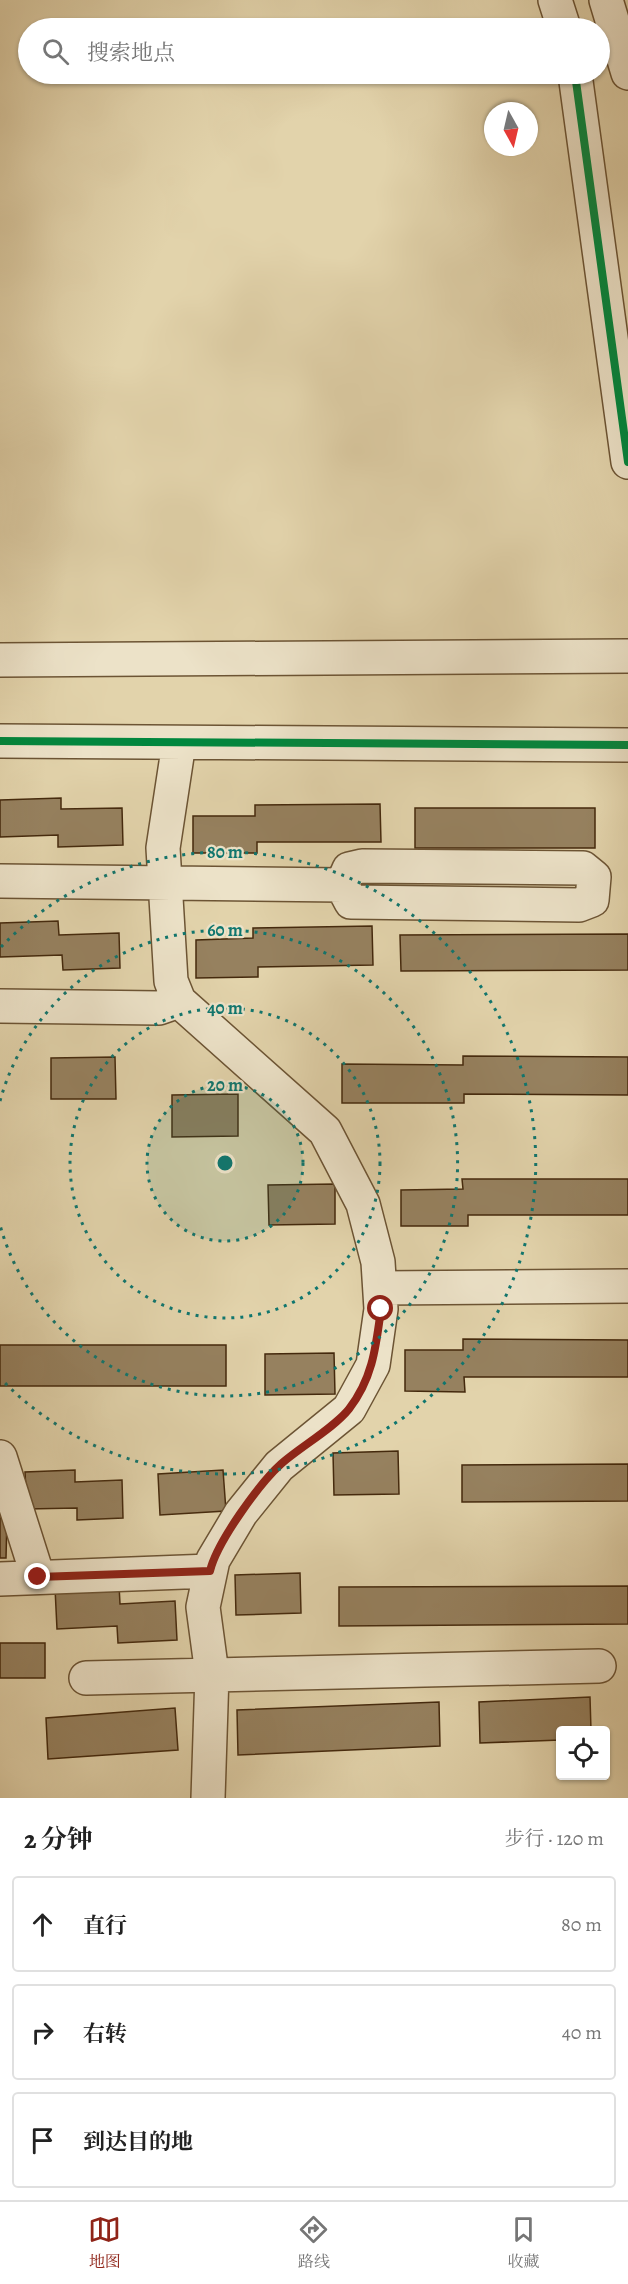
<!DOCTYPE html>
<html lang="zh">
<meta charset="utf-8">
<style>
:root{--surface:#fff;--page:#f6f6f6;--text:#222;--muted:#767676;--line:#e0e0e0;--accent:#8f2418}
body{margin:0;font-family:Alegreya,"Noto Serif SC",serif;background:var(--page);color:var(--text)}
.controls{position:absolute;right:18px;bottom:18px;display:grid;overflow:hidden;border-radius:6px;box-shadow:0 2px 4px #0004}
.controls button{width:54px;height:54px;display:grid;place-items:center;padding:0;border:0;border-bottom:2px solid var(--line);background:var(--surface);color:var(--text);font:30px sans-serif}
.compass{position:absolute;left:484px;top:102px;width:54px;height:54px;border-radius:50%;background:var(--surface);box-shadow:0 2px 4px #0004;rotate:172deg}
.stop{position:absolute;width:18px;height:18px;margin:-14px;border:4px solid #8f2418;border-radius:50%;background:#fff}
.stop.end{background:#8f2418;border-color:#fff;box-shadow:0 2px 6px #0008}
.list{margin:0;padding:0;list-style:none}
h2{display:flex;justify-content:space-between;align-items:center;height:78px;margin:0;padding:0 24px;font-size:26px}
h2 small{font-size:20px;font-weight:400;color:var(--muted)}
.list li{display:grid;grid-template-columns:39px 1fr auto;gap:18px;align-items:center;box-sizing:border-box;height:96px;margin:0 12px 12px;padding:0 12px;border:2px solid var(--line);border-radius:6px}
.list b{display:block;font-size:22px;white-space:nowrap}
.list em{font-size:20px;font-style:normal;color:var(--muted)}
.icon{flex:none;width:33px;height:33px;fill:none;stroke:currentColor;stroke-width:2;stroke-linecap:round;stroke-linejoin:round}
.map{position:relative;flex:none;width:628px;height:1798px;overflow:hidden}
.search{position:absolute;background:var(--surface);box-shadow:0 2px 4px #0004;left:18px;right:18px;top:18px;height:66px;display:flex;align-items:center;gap:15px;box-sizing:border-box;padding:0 21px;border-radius:33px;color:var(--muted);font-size:22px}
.sheet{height:402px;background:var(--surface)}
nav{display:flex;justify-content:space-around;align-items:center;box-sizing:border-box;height:84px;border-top:2px solid var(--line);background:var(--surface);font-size:16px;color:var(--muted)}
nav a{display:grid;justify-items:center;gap:3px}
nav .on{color:var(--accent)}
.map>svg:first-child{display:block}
.building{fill:#96815f;stroke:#44290d;stroke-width:1.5}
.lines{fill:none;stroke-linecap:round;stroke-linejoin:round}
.minor-casing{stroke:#6c5434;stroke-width:36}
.minor{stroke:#ece2c8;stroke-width:33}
.cycleway-casing{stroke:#ece2c8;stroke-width:11}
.cycleway{stroke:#00873e;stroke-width:8}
.route{stroke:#8f2418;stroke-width:8}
.ring{fill:none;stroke:#0f766e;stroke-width:3;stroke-dasharray:3 6}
.centre{fill:#0f766e;stroke:#ece2c8;stroke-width:3}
.ring-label{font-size:18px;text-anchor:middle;font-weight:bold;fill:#0f766e;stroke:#ece2c8;stroke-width:4.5;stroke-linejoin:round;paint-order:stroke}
</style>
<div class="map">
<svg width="628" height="1798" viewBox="0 0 628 1798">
<rect width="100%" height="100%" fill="#e2d3ab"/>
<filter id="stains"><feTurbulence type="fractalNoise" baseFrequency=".00333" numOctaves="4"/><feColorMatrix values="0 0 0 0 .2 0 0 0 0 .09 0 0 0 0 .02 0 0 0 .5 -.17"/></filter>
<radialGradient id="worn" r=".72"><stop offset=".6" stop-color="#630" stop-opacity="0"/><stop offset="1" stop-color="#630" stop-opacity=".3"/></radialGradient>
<path class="building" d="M61,798V809L122,808L123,845L58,847V835L0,837V800Z
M380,804L381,842H257V853H193V816H255V805Z
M415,808H595V848H415Z
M58,921L59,935L119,933L120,968L63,970L62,955L0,957V923Z
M372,926L373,965L258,967V977L196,978V940L253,938V928Z
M628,934V970L401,971L400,935Z
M463,1056L628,1057V1095L464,1094V1103H342V1064L463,1065Z
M115,1057L116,1099H51V1058Z
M238,1094V1136L172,1137V1095Z
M462,1179H628V1215H468V1226H401V1190L463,1189Z
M335,1184V1224L269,1225L268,1185Z
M463,1339L628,1340V1377H464L465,1392L405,1391V1350H463Z
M0,1345H226V1386H0Z
M334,1353L335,1394L265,1395V1354Z
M398,1451L399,1494L334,1495L333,1453Z
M628,1464V1501L462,1502V1465Z
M75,1470V1482L122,1480L123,1518L77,1520V1508L27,1509L25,1472Z
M223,1470L226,1511L160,1515L158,1474Z
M0,1518H7L6,1558H0Z
M300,1573L301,1613L236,1615L235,1575Z
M119,1585L120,1604L175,1601L177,1640L118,1643L117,1626L57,1629L55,1588Z
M628,1586V1624L339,1626V1587Z
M0,1643H45V1678H0Z
M590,1697L591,1730H560V1740L480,1743L479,1702Z
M439,1702L440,1746L238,1755L237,1710Z
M175,1708L178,1750L48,1759L46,1718Z"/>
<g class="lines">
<g class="minor-casing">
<path id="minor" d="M555,0L564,28
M606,0L628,73
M575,74L628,462
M0,660L628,656
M0,741L628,745
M179,743L163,848L171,981L179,1001L325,1131L363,1204L378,1262L381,1309L373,1365L349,1409L279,1466L241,1513L213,1560L203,1607L212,1674L208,1798
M0,881L342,885L351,902L579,905L592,900L594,877L583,868L362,866L349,869L342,885
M0,1006L159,1008L179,1001
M380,1288L628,1286
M0,1457L38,1577
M0,1579L210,1571
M86,1678L599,1666"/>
</g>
<use href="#minor" class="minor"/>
<g class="cycleway-casing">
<path id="cycleway" d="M575,74L628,462
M0,741L628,745"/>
</g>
<use href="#cycleway" class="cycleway"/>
</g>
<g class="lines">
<path class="route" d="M38,1577L210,1571C217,1542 259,1484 281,1464C300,1447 334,1428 349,1409C373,1378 376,1346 381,1309"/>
</g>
<circle cx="225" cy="1163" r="78" fill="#0f766e" fill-opacity=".12"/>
<g class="ring">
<circle cx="225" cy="1163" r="78"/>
<circle cx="225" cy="1163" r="155"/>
<path d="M0 1101A233 233 0 1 1 0 1225"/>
<path d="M1 947A311 311 0 1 1 1 1379"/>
</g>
<circle cx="225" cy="1163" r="9" class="centre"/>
<g class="ring-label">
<text x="225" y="858">80 m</text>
<text x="225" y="936">60 m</text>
<text x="225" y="1014">40 m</text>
<text x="225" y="1091">20 m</text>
</g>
<rect width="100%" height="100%" filter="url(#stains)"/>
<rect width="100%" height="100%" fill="url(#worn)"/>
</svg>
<div class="controls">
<button><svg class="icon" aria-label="locate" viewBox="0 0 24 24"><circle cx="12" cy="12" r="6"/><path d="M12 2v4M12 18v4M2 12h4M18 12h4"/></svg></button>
</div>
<svg class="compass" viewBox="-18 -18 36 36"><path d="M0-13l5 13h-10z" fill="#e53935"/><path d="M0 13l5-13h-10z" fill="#767676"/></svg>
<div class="stop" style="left:381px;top:1309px"></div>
<div class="stop end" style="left:38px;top:1577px"></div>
<div class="search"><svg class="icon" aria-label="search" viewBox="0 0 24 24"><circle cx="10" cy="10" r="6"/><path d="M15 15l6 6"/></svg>搜索地点</div>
</div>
<section class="sheet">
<h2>2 分钟<small>步行 · 120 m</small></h2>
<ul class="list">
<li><svg class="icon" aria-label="ahead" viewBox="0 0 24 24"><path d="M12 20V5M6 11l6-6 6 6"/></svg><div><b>直行</b></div><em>80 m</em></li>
<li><svg class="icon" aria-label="right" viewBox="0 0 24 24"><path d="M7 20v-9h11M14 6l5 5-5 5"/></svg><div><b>右转</b></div><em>40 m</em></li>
<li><svg class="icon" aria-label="arrive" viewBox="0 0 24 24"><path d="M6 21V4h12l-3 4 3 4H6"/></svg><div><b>到达目的地</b></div></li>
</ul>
</section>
<nav>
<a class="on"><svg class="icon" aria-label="map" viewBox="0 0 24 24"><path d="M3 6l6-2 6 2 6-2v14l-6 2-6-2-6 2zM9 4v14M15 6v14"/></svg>地图</a>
<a><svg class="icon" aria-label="directions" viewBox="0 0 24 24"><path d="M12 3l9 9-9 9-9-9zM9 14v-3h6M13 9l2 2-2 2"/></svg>路线</a>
<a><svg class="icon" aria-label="saved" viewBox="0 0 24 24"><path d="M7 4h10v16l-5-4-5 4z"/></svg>收藏</a>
</nav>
